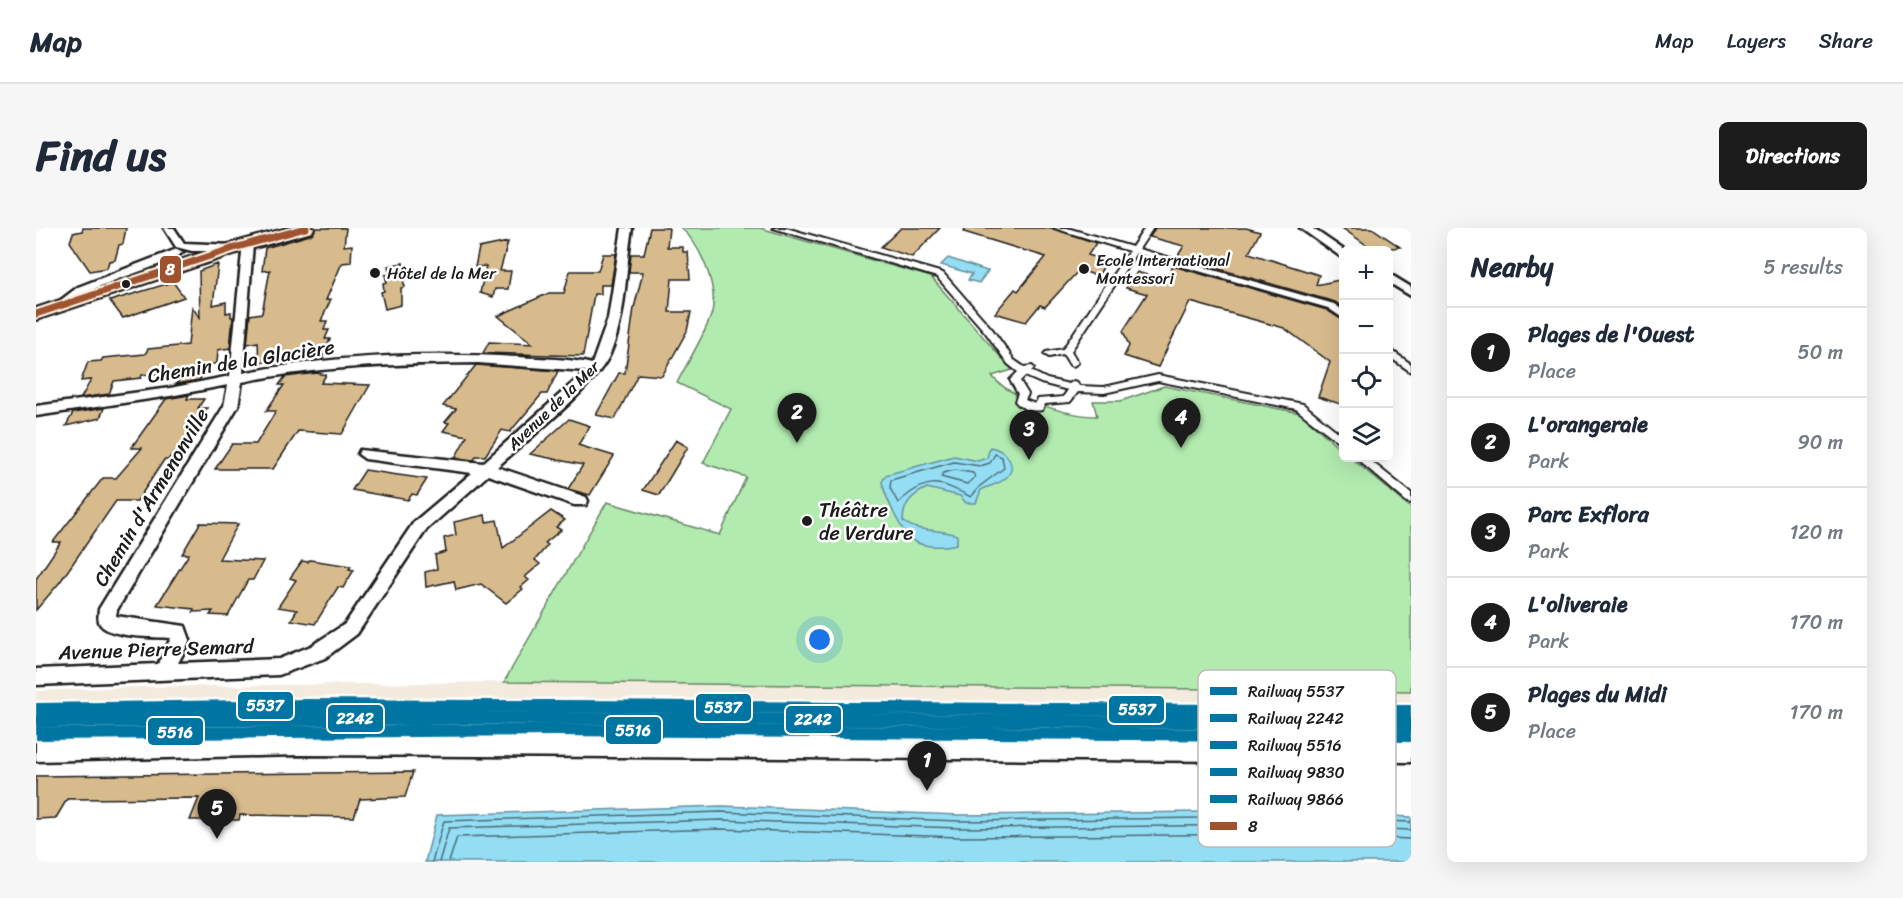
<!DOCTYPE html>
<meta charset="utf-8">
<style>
:root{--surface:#fff;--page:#f6f6f7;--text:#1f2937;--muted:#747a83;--line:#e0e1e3;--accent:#1c1c1c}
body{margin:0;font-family:Sriracha,sans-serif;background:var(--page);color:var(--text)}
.controls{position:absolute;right:18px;top:18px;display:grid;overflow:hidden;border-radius:9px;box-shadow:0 6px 24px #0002}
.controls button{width:54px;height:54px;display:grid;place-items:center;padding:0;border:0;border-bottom:2px solid var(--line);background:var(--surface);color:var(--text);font:30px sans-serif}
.you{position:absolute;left:784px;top:412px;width:21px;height:21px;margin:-15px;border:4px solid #fff;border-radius:50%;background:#1a73e8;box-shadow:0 0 0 9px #1a73e833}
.badge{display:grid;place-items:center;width:39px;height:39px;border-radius:50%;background:var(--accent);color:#fff;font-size:20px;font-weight:700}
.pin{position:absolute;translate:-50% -50px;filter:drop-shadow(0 2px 3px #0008)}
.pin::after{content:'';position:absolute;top:32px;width:21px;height:18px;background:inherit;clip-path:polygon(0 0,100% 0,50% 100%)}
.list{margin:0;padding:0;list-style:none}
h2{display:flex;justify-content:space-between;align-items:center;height:78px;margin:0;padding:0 24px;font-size:26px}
h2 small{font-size:20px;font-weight:400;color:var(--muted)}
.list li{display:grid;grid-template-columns:39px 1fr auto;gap:18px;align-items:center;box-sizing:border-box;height:90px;padding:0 24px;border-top:2px solid var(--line)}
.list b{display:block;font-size:22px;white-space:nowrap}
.list p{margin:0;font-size:20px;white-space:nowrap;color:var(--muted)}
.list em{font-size:20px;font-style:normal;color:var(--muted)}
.icon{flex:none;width:33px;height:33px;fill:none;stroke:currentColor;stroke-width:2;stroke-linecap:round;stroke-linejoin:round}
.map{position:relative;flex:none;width:1375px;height:634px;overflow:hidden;border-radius:9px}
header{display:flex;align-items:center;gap:36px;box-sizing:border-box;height:84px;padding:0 30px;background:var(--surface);border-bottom:2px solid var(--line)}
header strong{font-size:28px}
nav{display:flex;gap:33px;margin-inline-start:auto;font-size:21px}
.intro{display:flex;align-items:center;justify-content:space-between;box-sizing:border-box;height:144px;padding:0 36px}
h1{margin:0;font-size:42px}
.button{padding:15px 27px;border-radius:9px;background:var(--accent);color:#fff;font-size:21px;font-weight:700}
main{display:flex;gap:36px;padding:0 36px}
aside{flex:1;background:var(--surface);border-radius:9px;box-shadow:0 6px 24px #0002}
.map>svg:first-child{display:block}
.built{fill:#f3ebdd}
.green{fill:#b2ebaf;stroke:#678466;stroke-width:1.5}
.water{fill:#94def5;stroke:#64909e;stroke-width:1.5}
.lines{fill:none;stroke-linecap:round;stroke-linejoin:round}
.shore{stroke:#4c6a73;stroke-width:1.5}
.building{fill:#d8bb8d;stroke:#1c1c1c;stroke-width:1.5}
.pedestrian-casing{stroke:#1c1c1c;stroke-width:4}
.minor-casing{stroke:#1c1c1c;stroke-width:5}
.secondary-casing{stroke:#1c1c1c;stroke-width:5}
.primary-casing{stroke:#1c1c1c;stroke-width:4}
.pedestrian{fill:#fff;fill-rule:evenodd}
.minor{fill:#fff;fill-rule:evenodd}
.secondary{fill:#fff;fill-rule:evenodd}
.primary{fill:#fcdcac;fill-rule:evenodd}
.bus-1-casing{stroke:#fff;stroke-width:10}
.bus-1{stroke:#a0522d;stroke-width:7}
.rail-1-casing{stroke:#fff;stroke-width:5}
.rail-2-casing{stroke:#fff;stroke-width:5}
.rail-3-casing{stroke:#fff;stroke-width:5}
.rail-4-casing{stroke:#fff;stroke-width:5}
.rail-5-casing{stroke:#fff;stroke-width:5}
.rail-1{fill:#0075a1;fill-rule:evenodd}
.rail-2{fill:#0075a1;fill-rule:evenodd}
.rail-3{fill:#0075a1;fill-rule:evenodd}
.rail-4{fill:#0075a1;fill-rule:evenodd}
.rail-5{fill:#0075a1;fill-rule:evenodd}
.poi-dot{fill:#1c1c1c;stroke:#fff;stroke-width:2}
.labels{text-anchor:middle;stroke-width:5;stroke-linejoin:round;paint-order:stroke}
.far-poi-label{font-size:16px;fill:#1c1c1c;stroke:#fff;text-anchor:start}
.far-street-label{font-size:16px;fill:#1c1c1c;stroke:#fff}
.street-label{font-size:20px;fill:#1c1c1c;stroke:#fff}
.poi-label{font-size:20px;fill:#1c1c1c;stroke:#fff;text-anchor:start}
.key{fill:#fff;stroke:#bbb;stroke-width:1.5}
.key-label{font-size:16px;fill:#1c1c1c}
.line-badge{stroke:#fff;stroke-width:2}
.badge-label{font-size:16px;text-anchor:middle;font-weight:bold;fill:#fff}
</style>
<header>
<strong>Map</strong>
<nav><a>Map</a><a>Layers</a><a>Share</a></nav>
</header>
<div class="intro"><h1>Find us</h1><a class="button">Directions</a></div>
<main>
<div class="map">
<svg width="1375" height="634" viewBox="0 0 1375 634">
<rect width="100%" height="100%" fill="#fff"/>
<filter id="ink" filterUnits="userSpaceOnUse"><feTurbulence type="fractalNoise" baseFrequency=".0167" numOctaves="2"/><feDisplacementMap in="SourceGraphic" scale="12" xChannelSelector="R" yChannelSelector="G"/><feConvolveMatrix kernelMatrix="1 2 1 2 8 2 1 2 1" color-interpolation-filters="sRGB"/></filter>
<g filter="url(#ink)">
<path class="built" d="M468,454L1375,463V511L272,500L66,504L0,508V463L96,459Z"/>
<path class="green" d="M645,0H724L895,49L976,142L956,148C974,171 1033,188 1061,188L1057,173H1085L1128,158L1264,185L1307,223L1308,230H1315L1375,280V463L468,454L571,274L684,307L710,249L667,235L695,181L641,155C650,136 671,104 676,84C682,58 664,16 645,0Z"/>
<path class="water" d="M912,30L951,43H952L943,55L932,52L936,46L905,37Z
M954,219C970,221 985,240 967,252C961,257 952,258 945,262L940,275H930L924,268L891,260C876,267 867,276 867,293C881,305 903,300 921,307V316C909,319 889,320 878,313C866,307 849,268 846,254L850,247L918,228L942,233L951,230Z
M686,578L923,587L1249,583L1375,589V634H389L401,587Z"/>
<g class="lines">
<path class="shore" d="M959,226L966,229L968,240L944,258L935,269C902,252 890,249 862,275L854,260L855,252L918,234L944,238L954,235Z
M919,242L937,245L939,249L931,256L905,249L907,245Z
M396,634L408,593L685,584L923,593L1249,589L1375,594
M403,634L413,600L685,592L923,600L1249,597L1375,602
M413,634L421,609L685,601L923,609L1249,606L1375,611"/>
</g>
<path class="building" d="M47,0H90L87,16L83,17L79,32L73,33L71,40L54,43L34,14L37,5L46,3Z
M280,0H310L308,18L316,17L315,34L306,35L290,72L295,71L285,93H291L288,102H293L289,111H294L286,131L258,134L262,129L223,135L222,114L211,116L214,87L226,85L234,42L226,43L229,20L277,6Z
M614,0H633L631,19H647V24H652L654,51H636L633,84H655L651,103L626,148L602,146L579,191L560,187L583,145H589L598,80L607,44H593L595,26H608Z
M865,0H904L876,29L845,19Z
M929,0H1016L1060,15L1052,27L1071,33L1062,48L1043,42L1009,79L1004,77L990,94L959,85L979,61L982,63L1010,29L928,4Z
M1119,0H1210L1224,4L1213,25L1283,47L1280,57L1308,51V80L1299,74L1141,29L1148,18L1114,9Z
M1306,0H1336L1364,19L1338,22Z
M472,14L464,43H475L472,61H459L457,69L444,65L450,38L439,39L443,20Z
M567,26H580L575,57H565V66H558L547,128L447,125L453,114L497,116L462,88L513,65H528L534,43H562Z
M367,35L371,51L367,52L369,59L365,60V77L349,81L345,64L348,63L347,55H351L349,47L354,46L352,38Z
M182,36L177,77L190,74V85L195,84V89H197L194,120L182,122L181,135L174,137L163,152L140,156L150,143L106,147L105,150L78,153L73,166L45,170L55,152L45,153L52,134L65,133L67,130L109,126L112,121L152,117L156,79L164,90L163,43Z
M1137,38L1291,82L1308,93V177L1282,169L1294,134L1248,100L1154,74L1122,139L1088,128L1093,118L1087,103L1111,66L1090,60L1101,44L1129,52Z
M137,54L148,69L87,90L74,73Z
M440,137L522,143L511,166H506L474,204L466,202L449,228H440L438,232L419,230L431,208L407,203L413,195L409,194L420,181L407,178Z
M281,145L290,147L285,155L334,157L306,206L262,203L237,241H179L196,216H220L240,183H230L248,157H243L249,149Z
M153,167L151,171H168L162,180H171L141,224H138L132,232H128L101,273H80L24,354L0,382V351L25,314H17L67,250H80L106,220H95L130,171Z
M68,180L64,190L30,198L37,185Z
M533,191L554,198L542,217L578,228L554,267L532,261L547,237L494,226Z
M640,212L652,219L623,267L607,262Z
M329,242L355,246L391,251L381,267L376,266L372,272L316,262Z
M515,283L529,292L520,299L525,302L509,315L512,317L499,332L504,336L489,349L493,352L485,359L487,361L470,375L445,356L420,362L418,353L390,359L389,344L401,341L399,327L410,324L408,310L420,307L418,294L449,287L450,294L461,292L467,320Z
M164,295L202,296L183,331L227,333L217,352H212L192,388L174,387L177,383L157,384L158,381L121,377L153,326H146Z
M274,332L315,338L313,341L318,342L307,360L302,359L279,396L255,392L261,382L242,379L260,352L254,350L266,333L272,334Z
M377,544L369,569L324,571L318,589L204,587L203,592H154L163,570L31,571L20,590L0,591V548Z"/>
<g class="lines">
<g class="pedestrian-casing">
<path id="pedestrian" d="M737,0H750L907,45L956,101L978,132L988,139L996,138L998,140L995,143L1011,151L1033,156L1038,153L1041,154L1043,158L1068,159L1122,147L1267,176L1308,209V218L1260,181L1122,153L1068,165L1042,164L1034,174L1009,176L1006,182C996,184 985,181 979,173L982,166L974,152L982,144L972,136L950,105L901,49ZM989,148L1005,155L1032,162L1027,169L1002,171L999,176L989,172L992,166L984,153Z
M1018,0H1031L1096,19L1109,0H1117L1103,21L1298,76L1308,83V91L1292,80L1100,25L1035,123L1042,135L1037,138L1034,137L1027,126L1013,129L1008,126L1010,124L1027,121L1093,23Z
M1352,120L1375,136V144L1352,128Z
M1320,230H1331L1375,265V275L1371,274Z"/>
</g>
<g class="minor-casing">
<path id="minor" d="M128,0H138L148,15L198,17L204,20L198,23H156L140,19Z
M586,0H596C589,41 591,87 574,126C560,158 490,213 461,239L550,269L552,273L550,277H538L452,247L390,302L321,406L289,430L243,447L0,457V441L122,436L135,410C119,409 73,410 64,396C61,391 63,386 63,381L188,178L192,157L134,168L0,188V178L134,160L194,148L207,14L217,16L207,145C298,127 391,124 483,129C507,131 533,130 556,136L572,91ZM442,135L550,143L447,235L324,222L322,226L329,231L436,245L378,294L309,396L275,418L243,431L142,435L154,412L149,398L80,388L81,382L202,178L206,154C285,138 362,136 442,135Z
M1264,0H1276L1308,22V31Z
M141,21L147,24C137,33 121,37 108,42C80,52 50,60 27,81L23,82L17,78L42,59Z
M1352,45L1375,59V68L1352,54Z"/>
</g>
<g class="secondary-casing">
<path id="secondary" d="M263,501L1375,508V534L263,527L0,533V507Z"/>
</g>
<g class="primary-casing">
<path id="primary" d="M251,0H278L276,4L204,24L0,92V80L192,16Z"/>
</g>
<use href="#pedestrian" class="pedestrian"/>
<use href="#minor" class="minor"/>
<use href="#secondary" class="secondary"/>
<use href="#primary" class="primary"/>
<g class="bus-1-casing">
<path id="bus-1" d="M0,86L198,20L270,0"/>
</g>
<use href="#bus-1" class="bus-1"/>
<g class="rail-1-casing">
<path id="rail-1" d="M271,471L1375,477V489L271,483L0,487V475Z"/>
</g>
<g class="rail-2-casing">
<path id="rail-2" d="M516,484L1375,490V502L516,496L0,500V488Z"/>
</g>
<g class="rail-3-casing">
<path id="rail-3" d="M516,496L1375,502V514L516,508L0,512V500Z"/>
</g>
<g class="rail-4-casing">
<path id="rail-4" d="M271,483L1375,489V501L271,495L0,499V487Z"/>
</g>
<g class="rail-5-casing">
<path id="rail-5" d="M516,472L1375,478V490L516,483L0,488V476Z"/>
</g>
<use href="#rail-1" class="rail-1"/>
<use href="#rail-2" class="rail-2"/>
<use href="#rail-3" class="rail-3"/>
<use href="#rail-4" class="rail-4"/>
<use href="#rail-5" class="rail-5"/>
</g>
</g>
<g class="poi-dot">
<circle cx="1048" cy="41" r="6"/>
<circle cx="339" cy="45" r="6"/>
<circle cx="90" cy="56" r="5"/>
<circle cx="771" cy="293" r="6"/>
</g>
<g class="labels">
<g class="far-poi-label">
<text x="1060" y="38">Ecole International<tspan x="1060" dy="18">Montessori</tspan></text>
<text x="351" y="51">Hôtel de la Mer</text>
</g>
<g class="far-street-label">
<text transform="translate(517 177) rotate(-44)" y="6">Avenue de la Mer</text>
</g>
<g class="street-label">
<text transform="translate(205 133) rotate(-9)" y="7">Chemin de la Glacière</text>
<text transform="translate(115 269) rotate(-59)" y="7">Chemin d'Armenonville</text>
<text transform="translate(120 421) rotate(-2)" y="7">Avenue Pierre Semard</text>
</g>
<g class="poi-label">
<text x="783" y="289">Théâtre<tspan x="783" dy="23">de Verdure</tspan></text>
</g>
</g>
<rect x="1162" y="442" width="198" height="177" rx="9" class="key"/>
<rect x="1174" y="459" width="27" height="8" fill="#0075a1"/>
<rect x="1174" y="486" width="27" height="8" fill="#0075a1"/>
<rect x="1174" y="513" width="27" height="8" fill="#0075a1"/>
<rect x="1174" y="540" width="27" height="8" fill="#0075a1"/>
<rect x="1174" y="567" width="27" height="8" fill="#0075a1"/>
<rect x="1174" y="594" width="27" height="8" fill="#a0522d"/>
<g class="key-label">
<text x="1212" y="469">Railway 5537</text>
<text x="1212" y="496">Railway 2242</text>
<text x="1212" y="523">Railway 5516</text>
<text x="1212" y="550">Railway 9830</text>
<text x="1212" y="577">Railway 9866</text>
<text x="1212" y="604">8</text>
</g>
<g class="line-badge">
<rect x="123" y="27" width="23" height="29" rx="6" fill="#a0522d"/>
<rect x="201" y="463" width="57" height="29" rx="6" fill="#0075a1"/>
<rect x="659" y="465" width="57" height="29" rx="6" fill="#0075a1"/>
<rect x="1072" y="467" width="57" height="29" rx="6" fill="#0075a1"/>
<rect x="291" y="476" width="57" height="29" rx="6" fill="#0075a1"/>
<rect x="749" y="477" width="57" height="29" rx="6" fill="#0075a1"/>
<rect x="569" y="488" width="57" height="29" rx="6" fill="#0075a1"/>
<rect x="111" y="489" width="57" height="29" rx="6" fill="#0075a1"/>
</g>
<g class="badge-label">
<text x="134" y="47">8</text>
<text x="229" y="483">5537</text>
<text x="687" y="485">5537</text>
<text x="1101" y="487">5537</text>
<text x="319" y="496">2242</text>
<text x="777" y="497">2242</text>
<text x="597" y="508">5516</text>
<text x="139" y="510">5516</text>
</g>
</svg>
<div class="controls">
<button>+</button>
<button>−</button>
<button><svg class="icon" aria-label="locate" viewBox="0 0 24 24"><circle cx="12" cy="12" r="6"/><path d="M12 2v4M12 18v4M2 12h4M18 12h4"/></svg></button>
<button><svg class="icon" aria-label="layers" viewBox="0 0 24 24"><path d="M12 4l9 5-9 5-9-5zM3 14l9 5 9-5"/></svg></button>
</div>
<div class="you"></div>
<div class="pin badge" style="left:891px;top:563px">1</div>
<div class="pin badge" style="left:761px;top:215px">2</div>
<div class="pin badge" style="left:993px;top:232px">3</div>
<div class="pin badge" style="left:1145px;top:220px">4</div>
<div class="pin badge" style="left:181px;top:611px">5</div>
</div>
<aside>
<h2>Nearby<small>5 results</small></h2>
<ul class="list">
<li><span class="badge">1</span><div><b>Plages de l'Ouest</b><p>Place</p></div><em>50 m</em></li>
<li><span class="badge">2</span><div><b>L'orangeraie</b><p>Park</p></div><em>90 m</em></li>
<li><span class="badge">3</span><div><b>Parc Exflora</b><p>Park</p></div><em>120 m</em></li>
<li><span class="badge">4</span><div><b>L'oliveraie</b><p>Park</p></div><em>170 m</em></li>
<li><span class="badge">5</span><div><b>Plages du Midi</b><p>Place</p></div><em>170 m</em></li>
</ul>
</aside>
</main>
